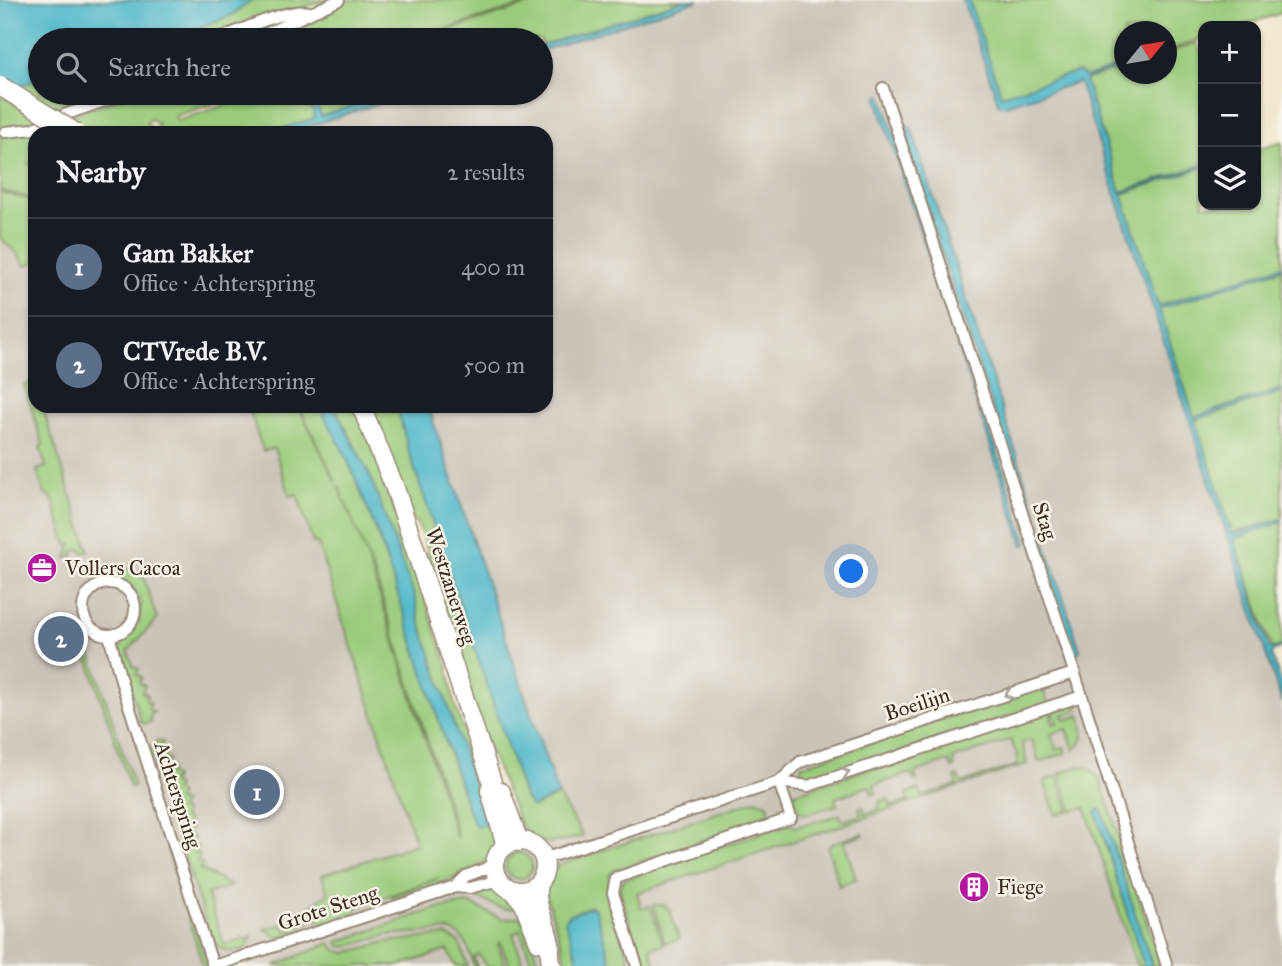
<!DOCTYPE html>
<meta charset="utf-8">
<style>
:root{--surface:#171b24;--page:#20242c;--text:#f1f3f6;--muted:#9ea1a6;--line:#363941;--accent:#d690ce}
body{margin:0;font-family:"IM FELL Great Primer",serif;background:var(--page);color:var(--text)}
.controls{position:absolute;right:21px;top:21px;display:grid;overflow:hidden;border-radius:14px;box-shadow:0 2px 5px #0004}
.controls button{width:63px;height:63px;display:grid;place-items:center;padding:0;border:0;border-bottom:2px solid var(--line);background:var(--surface);color:var(--text);font:35px sans-serif}
.compass{position:absolute;left:1114px;top:21px;width:63px;height:63px;border-radius:50%;background:var(--surface);box-shadow:0 2px 5px #0004;rotate:60deg}
.you{position:absolute;left:852px;top:572px;width:24px;height:24px;margin:-18px;border:5px solid #fff;border-radius:50%;background:#1a73e8;box-shadow:0 0 0 10px #1a73e833}
.badge{display:grid;place-items:center;width:46px;height:46px;border-radius:50%;background:var(--accent);color:#fff;font-size:23px;font-weight:700}
.pin{position:absolute;translate:-50% -50%;border:4px solid #fff;box-shadow:0 2px 7px #0006}
.list{margin:0;padding:0;list-style:none}
h2{display:flex;justify-content:space-between;align-items:center;height:91px;margin:0;padding:0 28px;font-size:30px}
h2 small{font-size:23px;font-weight:400;color:var(--muted)}
.list li{display:grid;grid-template-columns:46px 1fr auto;gap:21px;align-items:center;box-sizing:border-box;height:98px;padding:0 28px;border-top:2px solid var(--line)}
.list b{display:block;font-size:26px;white-space:nowrap}
.list p{margin:0;font-size:23px;white-space:nowrap;color:var(--muted)}
.list em{font-size:23px;font-style:normal;color:var(--muted)}
.icon{flex:none;width:38px;height:38px;fill:none;stroke:currentColor;stroke-width:2;stroke-linecap:round;stroke-linejoin:round}
.map{position:relative;flex:none;width:1282px;height:966px;overflow:hidden}
.search{position:absolute;background:var(--surface);box-shadow:0 2px 5px #0004;left:28px;top:28px;width:525px;height:77px;display:flex;align-items:center;gap:18px;box-sizing:border-box;padding:0 24px;border-radius:38px;color:var(--muted);font-size:26px}
.panel{position:absolute;background:var(--surface);box-shadow:0 2px 5px #0004;left:28px;top:126px;width:525px;height:287px;border-radius:21px}
.map>svg:first-child{display:block}
.industrial{fill:#cac3b8}
.green{fill:#9acb7a;stroke:#6a7a4c;stroke-width:2;fill-rule:evenodd}
.water{fill:#4db8ca;stroke:#447174;stroke-width:2}
.lines{fill:none;stroke-linecap:round;stroke-linejoin:round}
.minor-casing{stroke:#968876;stroke-width:14}
.primary-casing{stroke:#968876;stroke-width:21}
.minor{stroke:#fff;stroke-width:10}
.primary{stroke:#fff;stroke-width:18}
.primary-bridge-casing{stroke:#968876;stroke-width:21;stroke-linecap:butt}
.primary-bridge{stroke:#fff;stroke-width:18}
.oneway{stroke:#a79f9a}
.labels{text-anchor:middle;stroke-width:5;stroke-linejoin:round;paint-order:stroke}
.street-label{font-size:21px;fill:#3b2a1e;stroke:#f7f3e8}
.poi-label{font-size:21px;fill:#3b2a1e;stroke:#f7f3e8;text-anchor:start}
</style>
<div class="map">
<svg width="1282" height="966" viewBox="0 0 1282 966">
<rect width="100%" height="100%" fill="#f7f3e8"/>
<filter id="ink" filterUnits="userSpaceOnUse"><feTurbulence type="fractalNoise" baseFrequency=".0143" numOctaves="2"/><feDisplacementMap in="SourceGraphic" scale="14" xChannelSelector="R" yChannelSelector="G"/><feConvolveMatrix kernelMatrix="1 2 1 2 8 2 1 2 1" color-interpolation-filters="sRGB"/></filter>
<filter id="wash" filterUnits="userSpaceOnUse"><feTurbulence type="fractalNoise" baseFrequency=".00686" numOctaves="4" result="noise"/><feDisplacementMap in="SourceGraphic" scale="28" xChannelSelector="R" yChannelSelector="G"/><feGaussianBlur stdDeviation="1.57" result="paint"/><feColorMatrix in="noise" values="0 0 0 0 0 0 0 0 0 0 0 0 0 0 0 0 0 1.4 0 .05"/><feComposite in="paint" operator="in"/></filter>
<g filter="url(#wash)">
<rect width="100%" height="100%" fill="#f2e7cf"/>
<path class="industrial" d="M692,0H966L999,101L1081,77L1282,695V966H0V238L15,245L35,247V406H248L263,450L274,447L289,496L297,494L312,542L317,541L416,845L322,875L328,894L314,903L317,919L355,910L357,907L390,895L394,900L428,890L471,871L490,856L497,841L532,807L558,795L428,406H546V133H281L406,93H541V49Z"/>
<path class="green" d="M252,0H329L284,13L209,40H157L204,26L232,15Z
M347,0H539L411,40H257Z
M544,0H684L541,46V40H418Z
M969,0H1282V13L1240,26H1203V38L1167,51L1166,32H1124V64L1087,77L1078,72L1003,96L1000,94Z
M1197,43L1203,60V165L1121,192L1085,80L1124,67V74H1166L1167,53Z
M40,79V93H119L57,115L13,88Z
M134,93H246L175,116L176,121L262,93H308L315,118L269,133H165L155,125L158,123L151,119L146,123L150,126L152,133H90L65,117Z
M313,93H395L321,117Z
M0,95L36,117L40,122L0,134Z
M23,132L35,134V162L28,163L35,168V199L0,190V137Z
M1282,142V266L1158,306L1122,194L1203,167V205H1256V150Z
M0,192L35,201V262L25,266L16,252L0,238Z
M1282,269V389L1194,417L1159,308Z
M34,382L35,406H42L89,551L83,553L81,549L72,552L74,556L67,558L71,544L67,545L52,498L45,494L37,470L46,467L40,447L43,445L24,385Z
M1282,392V519L1232,533L1195,420Z
M248,406H298L336,482L299,406H319C355,466 377,532 399,598C423,670 445,743 470,815L486,822L418,615L415,598C391,532 368,467 334,406H354L369,437L448,667L454,702L465,735L478,761L497,841L490,856L482,865L428,890L394,901L392,897L439,878L357,907L356,913L323,924L317,919L306,923L305,920H303L302,931L279,938L265,929L283,924L287,932L292,930L289,922L307,916L314,903L328,894L322,875L416,844L317,542L313,543L297,494L290,496L274,448L263,451ZM338,485L376,578L455,827L457,839L367,556Z
M368,406H397L408,449L524,796L533,807L558,795L583,836C558,843 537,850 520,824L484,737L431,579C430,554 425,535 411,515Z
M1282,522V646L1272,649L1234,539Z
M107,565L142,572L157,619L128,651L133,666L139,669L136,674L142,677L139,683L145,686L142,692L148,695L145,700L151,703L148,709L154,712L150,717L151,722L145,724L141,722L119,648L123,639L139,621L141,602L132,586L105,572L104,566Z
M88,645L134,786L130,787L84,647Z
M1042,686L1048,704L808,782L801,778V766Z
M1075,702L1078,710L1063,715L1065,720L1080,715C1084,729 1087,741 1074,750L1067,729L1051,734L1056,749L1064,747L1066,753L1039,762L1032,740L1022,743L1027,764L637,893L641,909L650,906L663,944L650,948L656,966H644L620,892V886L623,880L788,824L796,827L840,815L843,821L861,815L859,808L863,807L865,814L880,809L879,802L888,799L891,806L909,801L907,793L919,789L922,796L957,785L955,777L958,776L961,783L1018,765L1016,757L1018,756L1010,740L953,759L955,767L952,768L949,761L915,772L917,780H914L911,773L874,785L876,793L872,794L869,786L835,798L837,805L807,814L799,812L793,794L1050,710L1053,724L1057,723L1052,709Z
M157,740L163,742L160,748L166,750L163,756L169,759L166,765L171,768L169,774L174,777L171,783L177,786L175,791L180,794L177,800L183,803L180,809L185,812L183,817L188,821L186,826L191,829L188,835L194,838L191,843L197,846L194,852L200,855L197,861L203,864L200,869L231,886L207,894L224,945L252,936L245,949C230,954 218,951 210,936L151,753Z
M1079,766L1089,768L1100,779L1161,966H1152L1102,811L1099,809L1096,813L1144,966H1137L1085,807L1072,811L1060,773Z
M1057,776L1069,811L1056,815L1044,781Z
M756,800L768,804L770,813L757,823L615,870L610,874L607,891L631,966H612L595,909L591,906L569,915L572,939L580,966H568L543,885L553,870L562,864Z
M863,833L864,835L844,841L856,879L839,886L828,848L833,843Z
M167,849L171,853L208,966H203Z
M506 866a13 13 0 1 1 26 0a13 13 0 1 1-26 0Z
M486,888L503,892L521,907C494,915 485,894 461,894Z
M468,903L502,919L521,917L540,966H533L520,930L513,934L524,966H510L500,942L498,944L505,966H485L479,954L474,958L477,966H474C469,950 466,934 448,930L387,935L346,947L340,946L337,942L435,909Z
M653,905H663L670,910L679,939L665,943Z
M446,935L459,942L468,966H456L448,950L399,966H274L330,943L337,951L346,953L386,942Z"/>
<path class="water" d="M0,0H252L232,15L204,26L157,40H40V79L0,92Z
M684,0H699L541,51V46Z
M963,0H969L1001,95L1078,72L1087,77L1124,64V67L1086,79L1085,81L1121,192L1203,165V167L1122,194L1158,306L1282,266V269L1159,309L1194,417L1282,389V392L1195,420L1232,533L1236,534L1282,519V522L1234,539L1269,648L1272,649L1282,646L1271,654L1282,686V703L1079,82L1005,105H999Z
M308,93H313L321,116L395,93H412L287,133H269L315,118Z
M879,95L882,96L1027,544L1023,545L877,99Z
M904,125L911,128L1080,650L1077,654L1073,653L901,129Z
M319,406H334L371,478L415,598L418,615L486,822L484,825H475L470,815L379,537L346,456Z
M397,406H428L558,795L532,807L524,796L408,449Z
M1099,809L1102,811L1152,966H1144L1096,813Z
M591,907L595,909L612,966H580L565,921L569,915Z"/>
</g>
<g filter="url(#ink)">
<g class="lines">
<g class="minor-casing">
<path id="minor" d="M215,40C240,31 286,8 310,12
M252,40L339,0
M883,88L1082,696L1167,966
M5,132L33,129L47,121L127,93
M83 609a26 26 0 1 1 52 0a26 26 0 1 1-52 0Z
M109,635L122,684L213,966
M779,782L800,762L1074,673
M543,859L779,782L808,786L1082,696
M455,887L466,876L495,865
M214,966L455,887L470,888L499,880
M637,966L613,893L616,878L791,818L779,782"/>
</g>
<g class="primary-casing">
<path id="primary" d="M361,406L395,488L492,782L490,791L506,846
M501,792L519,842
M495 866a25 25 0 1 1 50 0a25 25 0 1 1-50 0Z
M538,883C533,905 547,923 550,944C550,952 549,957 552,966
M513,890L524,904L539,942"/>
</g>
<use href="#minor" class="minor"/>
<use href="#primary" class="primary"/>
<g class="primary-bridge-casing">
<path id="primary-bridge" d="M0,86L76,133"/>
</g>
<use href="#primary-bridge" class="primary-bridge"/>
</g>
<defs><path id="oneway-chevron" d="M-2-3.5L2.5 0L-2 3.5" fill="none" stroke-width="1.6" stroke-linecap="round" stroke-linejoin="round" transform="scale(1.75)"/></defs>
<g class="oneway">
<use href="#oneway-chevron" transform="translate(1009 694) rotate(162)"/>
<use href="#oneway-chevron" transform="translate(845 773) rotate(-18)"/>
</g>
</g>
<defs>
<g id="office-disc" transform="scale(1.575)"><circle r="9.5" fill="#b5179e" stroke="#f7f3e8"/><path d="M-6-3h4V-5.5h4V-3h4V5H-6ZM-1-4.5V-3h2v-1.5ZM-6 0V1H6V0Z" fill="#fff"/></g>
<g id="building-disc" transform="scale(1.575)"><circle r="9.5" fill="#b5179e" stroke="#f7f3e8"/><path d="M-4-6H4V6H1V3H-1V6H-4ZM-2.5-4.3h1.7v1.8h-1.7ZM.8-4.3h1.7v1.8H.8ZM-2.5-1h1.7V.8h-1.7ZM.8-1h1.7V.8H.8Z" fill="#fff"/></g>
</defs>
<g fill-rule="evenodd">
<use href="#office-disc" x="42" y="568"/>
<use href="#building-disc" x="974" y="887"/>
</g>
<g class="labels">
<g class="street-label">
<text transform="translate(1045 521) rotate(72)" y="7">Stag</text>
<text transform="translate(451 586) rotate(72)" y="7">Westzanerweg</text>
<text transform="translate(917 704) rotate(-18)" y="7">Boeilijn</text>
<text transform="translate(178 795) rotate(72)" y="7">Achterspring</text>
<text transform="translate(328 908) rotate(-18)" y="7">Grote Steng</text>
</g>
<g class="poi-label">
<text x="65" y="575">Vollers Cacoa</text>
<text x="997" y="894">Fiege</text>
</g>
</g>
</svg>
<div class="controls">
<button>+</button>
<button>−</button>
<button><svg class="icon" aria-label="layers" viewBox="0 0 24 24"><path d="M12 4l9 5-9 5-9-5zM3 14l9 5 9-5"/></svg></button>
</div>
<svg class="compass" viewBox="-18 -18 36 36"><path d="M0-13l5 13h-10z" fill="#e53935"/><path d="M0 13l5-13h-10z" fill="#9ea1a6"/></svg>
<div class="you"></div>
<div class="pin badge" style="left:257px;top:792px;background:#5c6f8a">1</div>
<div class="pin badge" style="left:61px;top:639px;background:#5c6f8a">2</div>
<div class="search"><svg class="icon" aria-label="search" viewBox="0 0 24 24"><circle cx="10" cy="10" r="6"/><path d="M15 15l6 6"/></svg>Search here</div>
<section class="panel">
<h2>Nearby<small>2 results</small></h2>
<ul class="list">
<li><span class="badge" style="background:#5c6f8a">1</span><div><b>Gam Bakker</b><p>Office · Achterspring</p></div><em>400 m</em></li>
<li><span class="badge" style="background:#5c6f8a">2</span><div><b>CTVrede B.V.</b><p>Office · Achterspring</p></div><em>500 m</em></li>
</ul>
</section>
</div>
